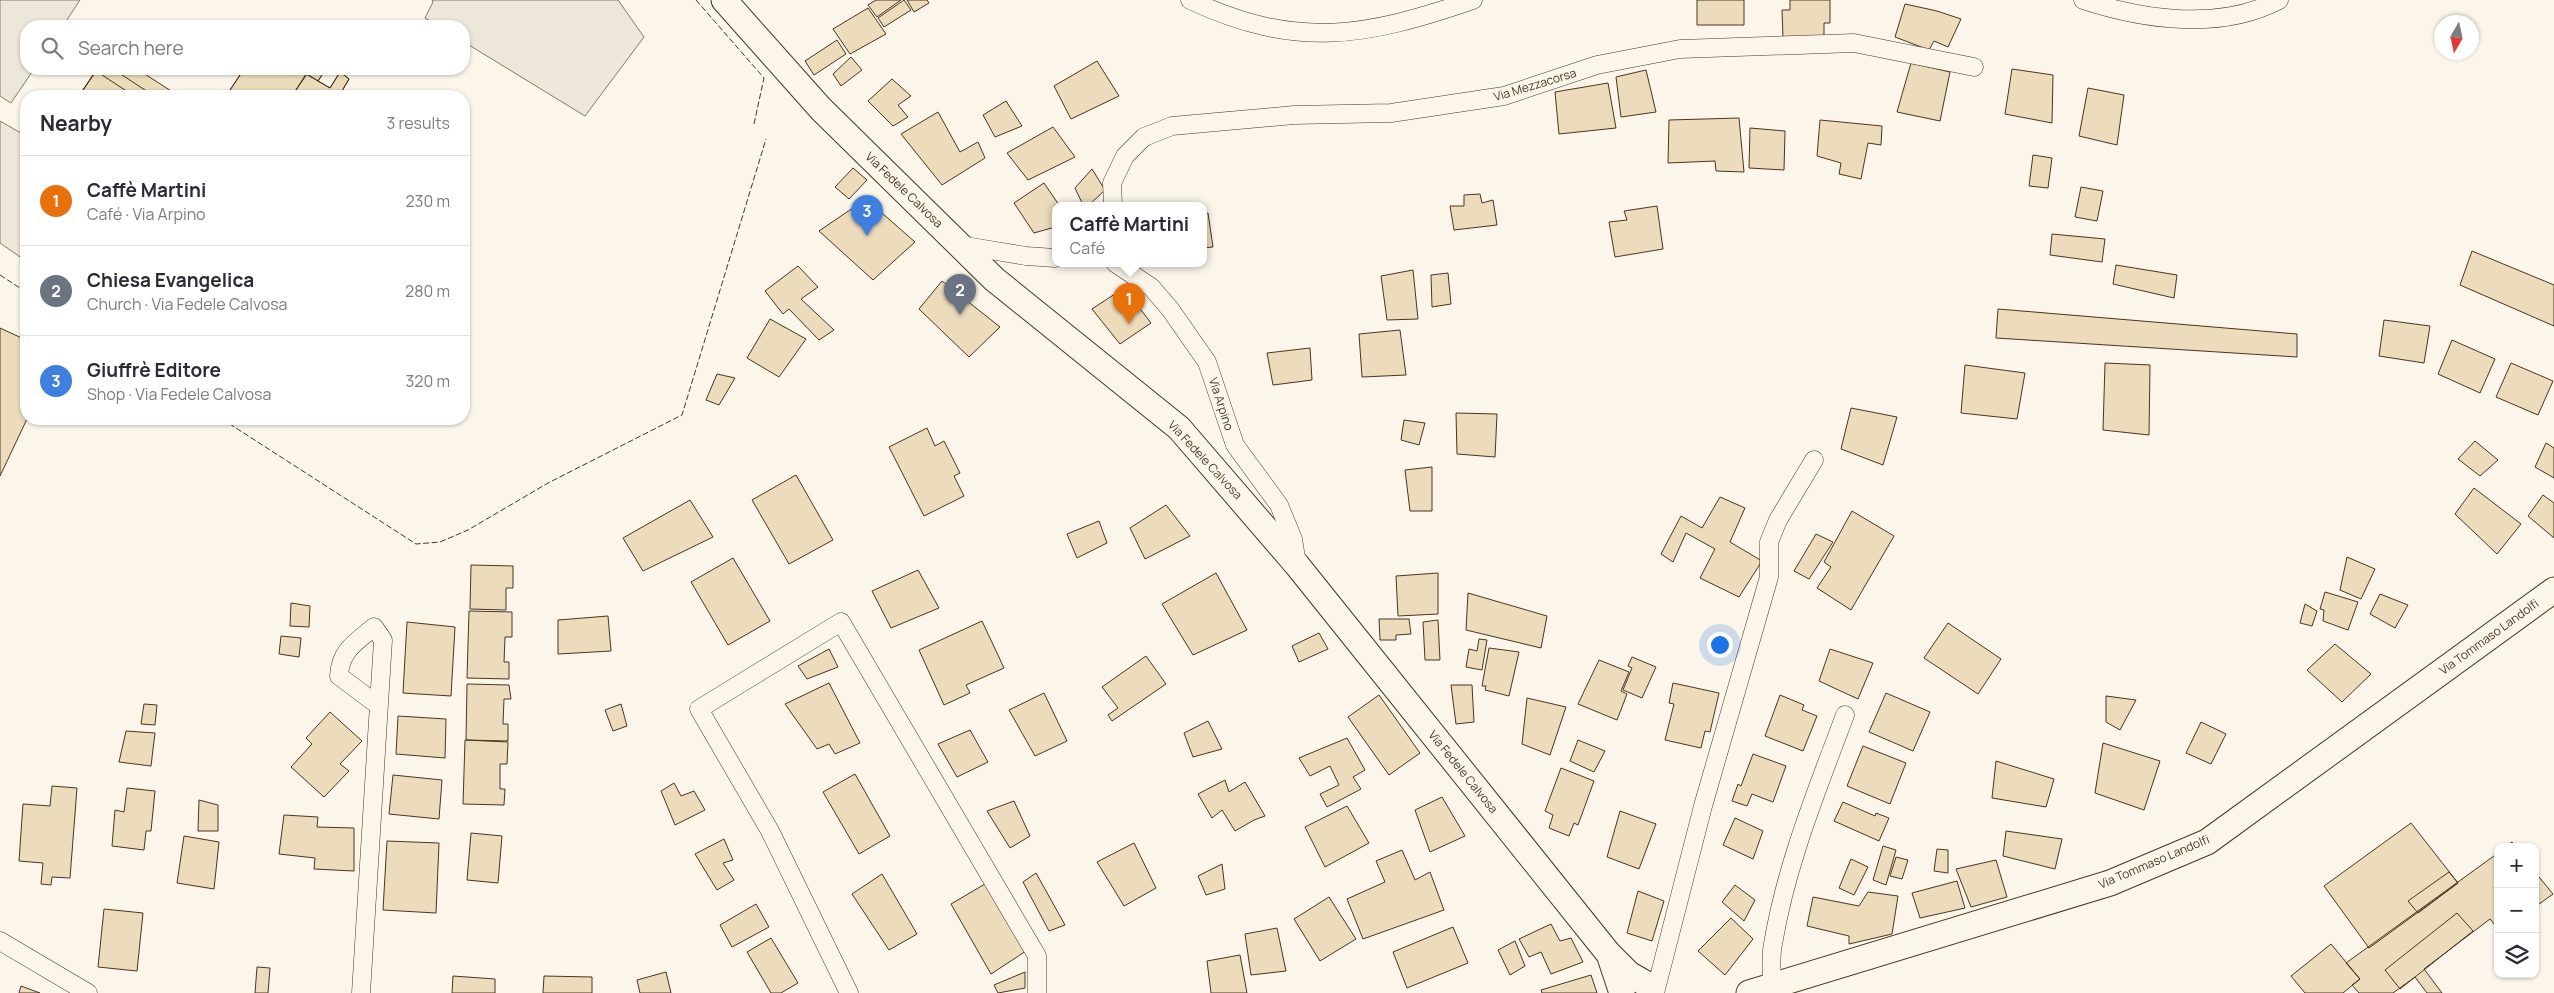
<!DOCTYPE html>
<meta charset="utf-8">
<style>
:root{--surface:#fff;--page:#f7f7f7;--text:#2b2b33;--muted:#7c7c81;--line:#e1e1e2;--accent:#1a73e8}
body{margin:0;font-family:Manrope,sans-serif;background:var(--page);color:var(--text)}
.controls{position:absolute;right:15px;bottom:15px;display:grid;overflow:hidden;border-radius:10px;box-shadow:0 1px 4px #0004}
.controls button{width:45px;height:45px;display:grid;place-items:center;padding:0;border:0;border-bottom:1px solid var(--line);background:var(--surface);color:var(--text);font:25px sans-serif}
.compass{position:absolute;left:2434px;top:15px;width:45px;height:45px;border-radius:50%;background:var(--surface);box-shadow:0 1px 4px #0004;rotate:189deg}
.you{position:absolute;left:1719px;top:644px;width:18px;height:18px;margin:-12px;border:4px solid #fff;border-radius:50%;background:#1a73e8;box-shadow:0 0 0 8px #1a73e833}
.badge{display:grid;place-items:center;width:32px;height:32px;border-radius:50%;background:var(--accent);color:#fff;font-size:16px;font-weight:700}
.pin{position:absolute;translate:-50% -41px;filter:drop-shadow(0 1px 2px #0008)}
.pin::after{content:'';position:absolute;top:26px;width:18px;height:15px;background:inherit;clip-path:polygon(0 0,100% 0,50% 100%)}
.popup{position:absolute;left:1052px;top:202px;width:155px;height:65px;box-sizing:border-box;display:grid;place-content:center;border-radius:10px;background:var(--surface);filter:drop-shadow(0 1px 4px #0005);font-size:16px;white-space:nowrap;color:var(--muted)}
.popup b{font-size:19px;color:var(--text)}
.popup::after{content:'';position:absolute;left:50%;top:100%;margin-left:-10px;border:10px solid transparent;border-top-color:var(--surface)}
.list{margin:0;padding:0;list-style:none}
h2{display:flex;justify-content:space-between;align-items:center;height:65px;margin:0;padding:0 20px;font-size:21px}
h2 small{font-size:16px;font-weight:400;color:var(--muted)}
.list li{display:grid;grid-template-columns:32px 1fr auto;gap:15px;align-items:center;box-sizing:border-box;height:90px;padding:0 20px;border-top:1px solid var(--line)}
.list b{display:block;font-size:19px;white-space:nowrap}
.list p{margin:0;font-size:16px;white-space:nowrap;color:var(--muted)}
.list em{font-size:16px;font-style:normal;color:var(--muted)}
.icon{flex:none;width:28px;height:28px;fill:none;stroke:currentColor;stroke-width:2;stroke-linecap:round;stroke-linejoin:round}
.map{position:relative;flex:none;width:2554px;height:993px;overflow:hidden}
.search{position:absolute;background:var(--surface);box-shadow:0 1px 4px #0004;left:20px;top:20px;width:450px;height:55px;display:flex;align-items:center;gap:12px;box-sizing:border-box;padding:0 18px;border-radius:20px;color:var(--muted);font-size:19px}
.panel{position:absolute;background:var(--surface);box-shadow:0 1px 4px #0004;left:20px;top:90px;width:450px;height:335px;border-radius:20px}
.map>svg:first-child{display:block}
.parking{fill:#ede7d9;stroke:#887966}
.building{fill:#ecdcbc;stroke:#4a3520}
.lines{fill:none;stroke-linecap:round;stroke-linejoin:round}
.street-casing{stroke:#4a3520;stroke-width:19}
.secondary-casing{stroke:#4a3520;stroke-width:27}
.street{stroke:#fbf6e9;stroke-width:18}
.secondary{stroke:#fbf6e9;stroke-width:25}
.fence{stroke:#4a3520;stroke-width:1;stroke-dasharray:6 2.5;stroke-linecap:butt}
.labels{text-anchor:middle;stroke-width:4;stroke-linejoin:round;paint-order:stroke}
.street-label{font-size:12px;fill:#4a3520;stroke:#fbf6e9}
</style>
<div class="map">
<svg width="2554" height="993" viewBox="0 0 2554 993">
<rect width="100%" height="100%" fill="#fbf6e9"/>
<path class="parking" d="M0,0H80L63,26H26V69H34L11,103L0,96Z
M432,0H618L644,37L585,116L464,42V26H438L425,18L433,2Z
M0,121L26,136V261L0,243Z"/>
<path class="building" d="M876,0H901L877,17L868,5Z
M904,0L911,10L884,27L878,18Z
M907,0H927L929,3L914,12Z
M1697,0H1744V25H1697Z
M1790,0H1830V23H1824V36L1783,38L1782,10H1790Z
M1905,4L1937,11L1961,19L1948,47L1934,41L1929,50L1895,37Z
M868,8L886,34L850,54L833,29Z
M837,40L846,54L814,75L805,61Z
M851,57L862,70L841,86L833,74Z
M1097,61L1119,96L1071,119L1054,86Z
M1911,63L1950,72L1940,121L1897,112Z
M97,69H137L179,96H79Z
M97,69H113L154,96H79Z
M244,69H326L318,81L330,88L340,72L349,79L339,96H226Z
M244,69H303L302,71L307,74L292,96H226Z
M303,69H326L318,81L302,71Z
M2012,69L2053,75L2052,123L2005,114Z
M1646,70L1656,112L1621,117L1616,77Z
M96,71L134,96H79Z
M340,72L349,79L339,96H292L306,74L330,88Z
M892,79L911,96L898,105L908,117L893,126L868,101Z
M1608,83L1616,128L1559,134L1555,92Z
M2088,88L2124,95L2117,145L2079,136Z
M1006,101L1022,126L995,137L983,115Z
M938,112L960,152L978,142L985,158L942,185L901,134Z
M1739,118L1744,172L1716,171L1715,161L1668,163L1669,120Z
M1820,120L1882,126L1881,145L1868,143L1861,179L1839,174L1841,163L1817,156Z
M1053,127L1075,157L1028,180L1007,153Z
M1750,128L1785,131L1784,170L1749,168Z
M2033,155L2052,158L2048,188L2029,186Z
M853,168L867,180L849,199L835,187Z
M1092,169L1105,190L1089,205H1083L1075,188Z
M1044,183L1059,205H1055V227L1034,233L1014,203Z
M2081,187L2103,191L2097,221L2075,217Z
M1480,194L1482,203L1493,200L1497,225L1454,230L1450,206H1464V195Z
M866,199L915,242L873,280L819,231Z
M1657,206L1663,249L1615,257L1609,222L1627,220L1624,211Z
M1208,213L1213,247L1203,248V214Z
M2052,234L2105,239L2102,262L2050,255Z
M2472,251L2554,285V326L2460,285Z
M2116,265L2177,275L2174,298L2113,284Z
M798,266L818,287L801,299L834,330L819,340L789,309L783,314L765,291Z
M1413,270L1418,319L1387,320L1381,276Z
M1448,273L1451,304L1432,307L1431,275Z
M942,281L1000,327L969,357L919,309Z
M1124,288L1151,323L1120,344L1092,309Z
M1998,309L2297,334V357L1996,338Z
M770,319L806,339L779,377L747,358Z
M2384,320L2430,326L2424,363L2379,356Z
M0,328L26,340L27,419L0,476Z
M1400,330L1406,375L1362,377L1359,334Z
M2452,340L2495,359L2480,393L2438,374Z
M1310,348L1312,380L1273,385L1267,353Z
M2105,363L2150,365L2149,435L2103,430Z
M2511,363L2553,381L2538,415L2496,397Z
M1965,365L2025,373L2017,419L1961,413Z
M717,374L735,378L719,405L706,400Z
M1851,408L1897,417L1883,465L1841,449Z
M1456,413L1497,414L1495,457L1457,454Z
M1404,420L1425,423L1419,445L1401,440Z
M927,428L935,446L944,441L960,473L954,476L964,496L924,516L889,447Z
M2475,441L2498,460L2480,476L2458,459Z
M2546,443L2554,448V478L2535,467Z
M1432,467V511H1410L1405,470Z
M796,475L833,540L789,564L752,500Z
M2474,488L2521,524L2497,554L2455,514Z
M2543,495L2554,503V538L2528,516Z
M1720,497L1745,508L1730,542L1762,561L1739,597L1700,578L1715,549L1686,533L1673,562L1661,554L1681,516L1702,528Z
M690,500L713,537L643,571L623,538Z
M1166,505L1190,536L1145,559L1130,528Z
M1852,511L1894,536L1851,610L1817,588L1831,567L1824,562Z
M1099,521L1107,543L1077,558L1067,534Z
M1816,534L1833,542L1809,579L1794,571Z
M2347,557L2375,569L2361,599L2340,590Z
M733,558L770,621L728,645L691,582Z
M471,565L513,566V588H506V610L470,609Z
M918,570L939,608L891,628L872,591Z
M1216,573L1247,630L1193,655L1162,604Z
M1438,573V614L1398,616L1396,576Z
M2325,592L2358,602L2348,630L2323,621L2324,610L2320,609Z
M1468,593L1547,616L1541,648L1466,630Z
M2380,594L2408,605L2395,628L2370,614Z
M291,603L310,606L309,627L290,626Z
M2305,604L2317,611L2312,626L2300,623Z
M469,611L512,612V637H505L504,662H509V679L467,678Z
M608,616L611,651L558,654V620Z
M1379,619H1409L1411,634L1396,635V640H1380Z
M1438,620L1440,660H1425L1423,622Z
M982,621L1004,668L966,685L970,693L944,705L919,650Z
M407,622L455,627L451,696L403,693Z
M1948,623L2001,659L1978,694L1924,658Z
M1319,633L1328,649L1299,662L1292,646Z
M281,636L301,638L299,657L279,654Z
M1479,639L1487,640L1482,670L1466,667L1469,649L1477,651Z
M2335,644L2371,674L2342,702L2307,670Z
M1489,648L1519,652L1509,696L1485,690L1486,686H1482Z
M829,649L838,667L807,679L798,666Z
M1830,649L1873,663L1858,699L1819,681Z
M1146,656L1166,684L1112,721L1108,715L1118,708L1102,687Z
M1632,657L1656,667L1642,698L1623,690L1632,668L1628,666Z
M1599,660L1629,672L1621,691L1627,694L1617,720L1578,704Z
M829,683L860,743L835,754L829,744L817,749L785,704Z
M1673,683L1719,693L1710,732L1705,731L1701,748L1665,740L1674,704L1669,703Z
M467,684L509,685L511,699H504L503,724H508V741L466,740Z
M1451,685H1472L1474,722L1456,724Z
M1044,693L1067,741L1035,756L1009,710Z
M1886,693L1930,712L1913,751L1869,732Z
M1379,695L1420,753L1389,775L1348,717Z
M1780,695L1804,705L1802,710L1817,716L1803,751L1765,736Z
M2106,696L2136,700L2120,730L2106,722Z
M1527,698L1566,707L1550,755L1522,744Z
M144,704L157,705L155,725L141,724Z
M621,704L627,726L613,731L605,710Z
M330,712L362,741L340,764L349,771L324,797L291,767L312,744L306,738Z
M398,716L446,719L445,758L396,754Z
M1208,721L1222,749L1193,757L1184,733Z
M2201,722L2226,734L2211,764L2186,753Z
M970,730L988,762L957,777L938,744Z
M126,731L155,733L151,766L119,762Z
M1347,738L1365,770L1353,777L1361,789L1327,807L1320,794L1339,785L1330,766L1310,776L1299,758Z
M465,740L508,742L507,764H500V789H505L504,805L463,804Z
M1578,740L1605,751L1594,772L1570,761Z
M2103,743L2160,761L2144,810L2095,793Z
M1863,746L1906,763L1890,804L1847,786Z
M1753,754L1786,766L1773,802L1752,794L1747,806L1732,801L1738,784L1741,786Z
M1996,761L2054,779L2046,807L1992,798Z
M1561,768L1594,781L1578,825L1574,823L1569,836L1549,828L1553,815L1545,811Z
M855,774L890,836L859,854L823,792Z
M393,775L442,780L439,819L389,814Z
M1225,780L1229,792L1245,782L1265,816L1254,820L1235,831L1222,810L1212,818L1198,794Z
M674,783L681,796L694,791L705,810L675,825L661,791Z
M52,786L77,788L70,878L52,877L51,885L41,884L43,863L19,861L23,804L50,806Z
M127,788L155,791L151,831H146L144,850L112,846L115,810L124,812Z
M1442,797L1465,836L1430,852L1415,810Z
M199,800L218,805V831H198Z
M1014,801L1030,836L1010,848L987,811Z
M1843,802L1875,816L1876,813L1889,818L1879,841L1834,821Z
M1347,806L1369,843L1325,867L1305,827Z
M1620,811L1656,824L1639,869L1607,857Z
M284,815L318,817L317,827L354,828V871L314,869L315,858L279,854Z
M1735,818L1763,831L1753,859L1723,845Z
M2411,823L2458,883L2369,948L2324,886Z
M2006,831L2062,839L2055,869L2003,856Z
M471,833L502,836L498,883L467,880Z
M184,836L219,842L214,889L177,883Z
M724,839L733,860L723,863L734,880L717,890L695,854Z
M387,841L439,843L436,913L383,910Z
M2512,842L2516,847H2506Z
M1134,843L1156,888L1124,906L1097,862Z
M1883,846L1896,850L1886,885L1873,880Z
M1937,849L1948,850V873L1934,871Z
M1402,850L1415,880L1430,872L1444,910L1363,939L1347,899L1385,882L1376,861Z
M2498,853V929L2490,919L2424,969L2442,993H2427L2415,977L2393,993H2359L2352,985L2360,979L2346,963Z
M1896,857L1908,860L1902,879L1890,876Z
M1851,859L1868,867L1854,895L1839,888Z
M1996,860L2007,897L1971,907L1956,869Z
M1222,864L1225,889L1206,895L1198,876Z
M2449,872L2458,883L2418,913L2408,901Z
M2535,872L2553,894L2535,907Z
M1036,873L1065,925L1049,931L1023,882Z
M882,874L917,934L889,950L852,894Z
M1957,881L1965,908L1920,918L1912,893Z
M985,884L1026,951L991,974L951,904Z
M1735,885L1755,900L1744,921L1722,902Z
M1638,891L1664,901L1652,941L1627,933Z
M1868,892L1898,896L1892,934L1849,944V936L1807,926L1813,897L1859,906Z
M1329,897L1356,939L1320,961L1294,919Z
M756,904L769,927L732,947L720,925Z
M104,909L143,913L137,971L98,967Z
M2457,913L2473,931L2400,989L2385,970Z
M1731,918L1753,939L1725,975L1698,951Z
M1551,924L1560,941L1571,938L1583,962L1551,974L1541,952L1529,957L1519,939Z
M1453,927L1468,963L1407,988L1393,952Z
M1277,928L1286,971L1251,975L1245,934Z
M771,938L798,983L781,993H771L747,952Z
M1515,941L1525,966L1510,975L1498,950Z
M2331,944L2360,979L2343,993H2305L2291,976Z
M1240,955L1247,993H1211L1207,961Z
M257,967L270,968L268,993H255Z
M666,972L671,993H640L637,980Z
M1025,972V988L998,993L994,985Z
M1591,975L1597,993H1542L1541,990Z
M453,976L495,979V993H452Z
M544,976L592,977V993H543Z
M21,986L40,993H19Z"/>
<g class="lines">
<g class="street-casing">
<path id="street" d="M1190,0C1297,50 1365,37 1473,0
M2083,0C2144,20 2220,31 2279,0
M1113,205L1112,183L1125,156L1144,137L1172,126L1294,115L1391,113L1504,96L1597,65L1680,49L1854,43L1974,67
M959,245L1026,256L1055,258
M1115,263L1151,287L1170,309L1207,362L1235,445L1279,505L1293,539L1297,564
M0,941L88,993
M1772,986C1772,973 1770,958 1773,944C1786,865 1817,790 1845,715
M1656,989L1703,806L1769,577V542L1778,520L1814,460
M361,993L383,640L374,627C356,642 340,651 339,676L379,706
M849,993L770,831L699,709L841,622L1037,956V993"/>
</g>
<g class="secondary-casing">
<path id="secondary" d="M724,0L821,109L994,279L1179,428L1297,565L1608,953L1629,974L1650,986
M1610,957L1622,993
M1749,993L2110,883L2207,842L2554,590"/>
</g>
<use href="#street" class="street"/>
<use href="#secondary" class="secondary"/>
<path class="fence" d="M696,0L764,78L754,124
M0,275L26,292
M222,419L416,544L440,542L468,530L548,483L682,415L766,139"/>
</g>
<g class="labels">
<g class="street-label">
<text transform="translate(1535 85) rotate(-17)" y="4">Via Mezzacorsa</text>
<text transform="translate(904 190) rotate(44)" y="4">Via Fedele Calvosa</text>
<text transform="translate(1221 404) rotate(72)" y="4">Via Arpino</text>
<text transform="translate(1205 460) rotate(47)" y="4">Via Fedele Calvosa</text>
<text transform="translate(2489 637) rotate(-36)" y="4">Via Tommaso Landolfi</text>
<text transform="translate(1463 772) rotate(51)" y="4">Via Fedele Calvosa</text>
<text transform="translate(2154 862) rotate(-23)" y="4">Via Tommaso Landolfi</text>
</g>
</g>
</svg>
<div class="controls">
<button>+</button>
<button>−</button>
<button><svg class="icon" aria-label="layers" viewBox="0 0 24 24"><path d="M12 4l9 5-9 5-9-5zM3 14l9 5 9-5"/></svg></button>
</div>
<svg class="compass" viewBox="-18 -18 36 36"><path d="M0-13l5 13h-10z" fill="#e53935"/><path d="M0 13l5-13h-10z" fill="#7c7c81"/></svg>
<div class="you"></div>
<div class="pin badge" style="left:1129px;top:324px;background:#e8710a">1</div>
<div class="popup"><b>Caffè Martini</b>Café</div>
<div class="pin badge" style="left:960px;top:315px;background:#6b7280">2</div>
<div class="pin badge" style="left:867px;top:236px;background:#3f7fe0">3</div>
<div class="search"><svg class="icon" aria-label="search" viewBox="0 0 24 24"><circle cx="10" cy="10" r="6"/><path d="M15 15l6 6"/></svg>Search here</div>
<section class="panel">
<h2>Nearby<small>3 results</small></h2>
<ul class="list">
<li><span class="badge" style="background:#e8710a">1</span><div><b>Caffè Martini</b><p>Café · Via Arpino</p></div><em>230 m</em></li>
<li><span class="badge" style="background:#6b7280">2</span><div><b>Chiesa Evangelica</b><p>Church · Via Fedele Calvosa</p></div><em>280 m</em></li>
<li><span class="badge" style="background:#3f7fe0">3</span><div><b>Giuffrè Editore</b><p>Shop · Via Fedele Calvosa</p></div><em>320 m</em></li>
</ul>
</section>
</div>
